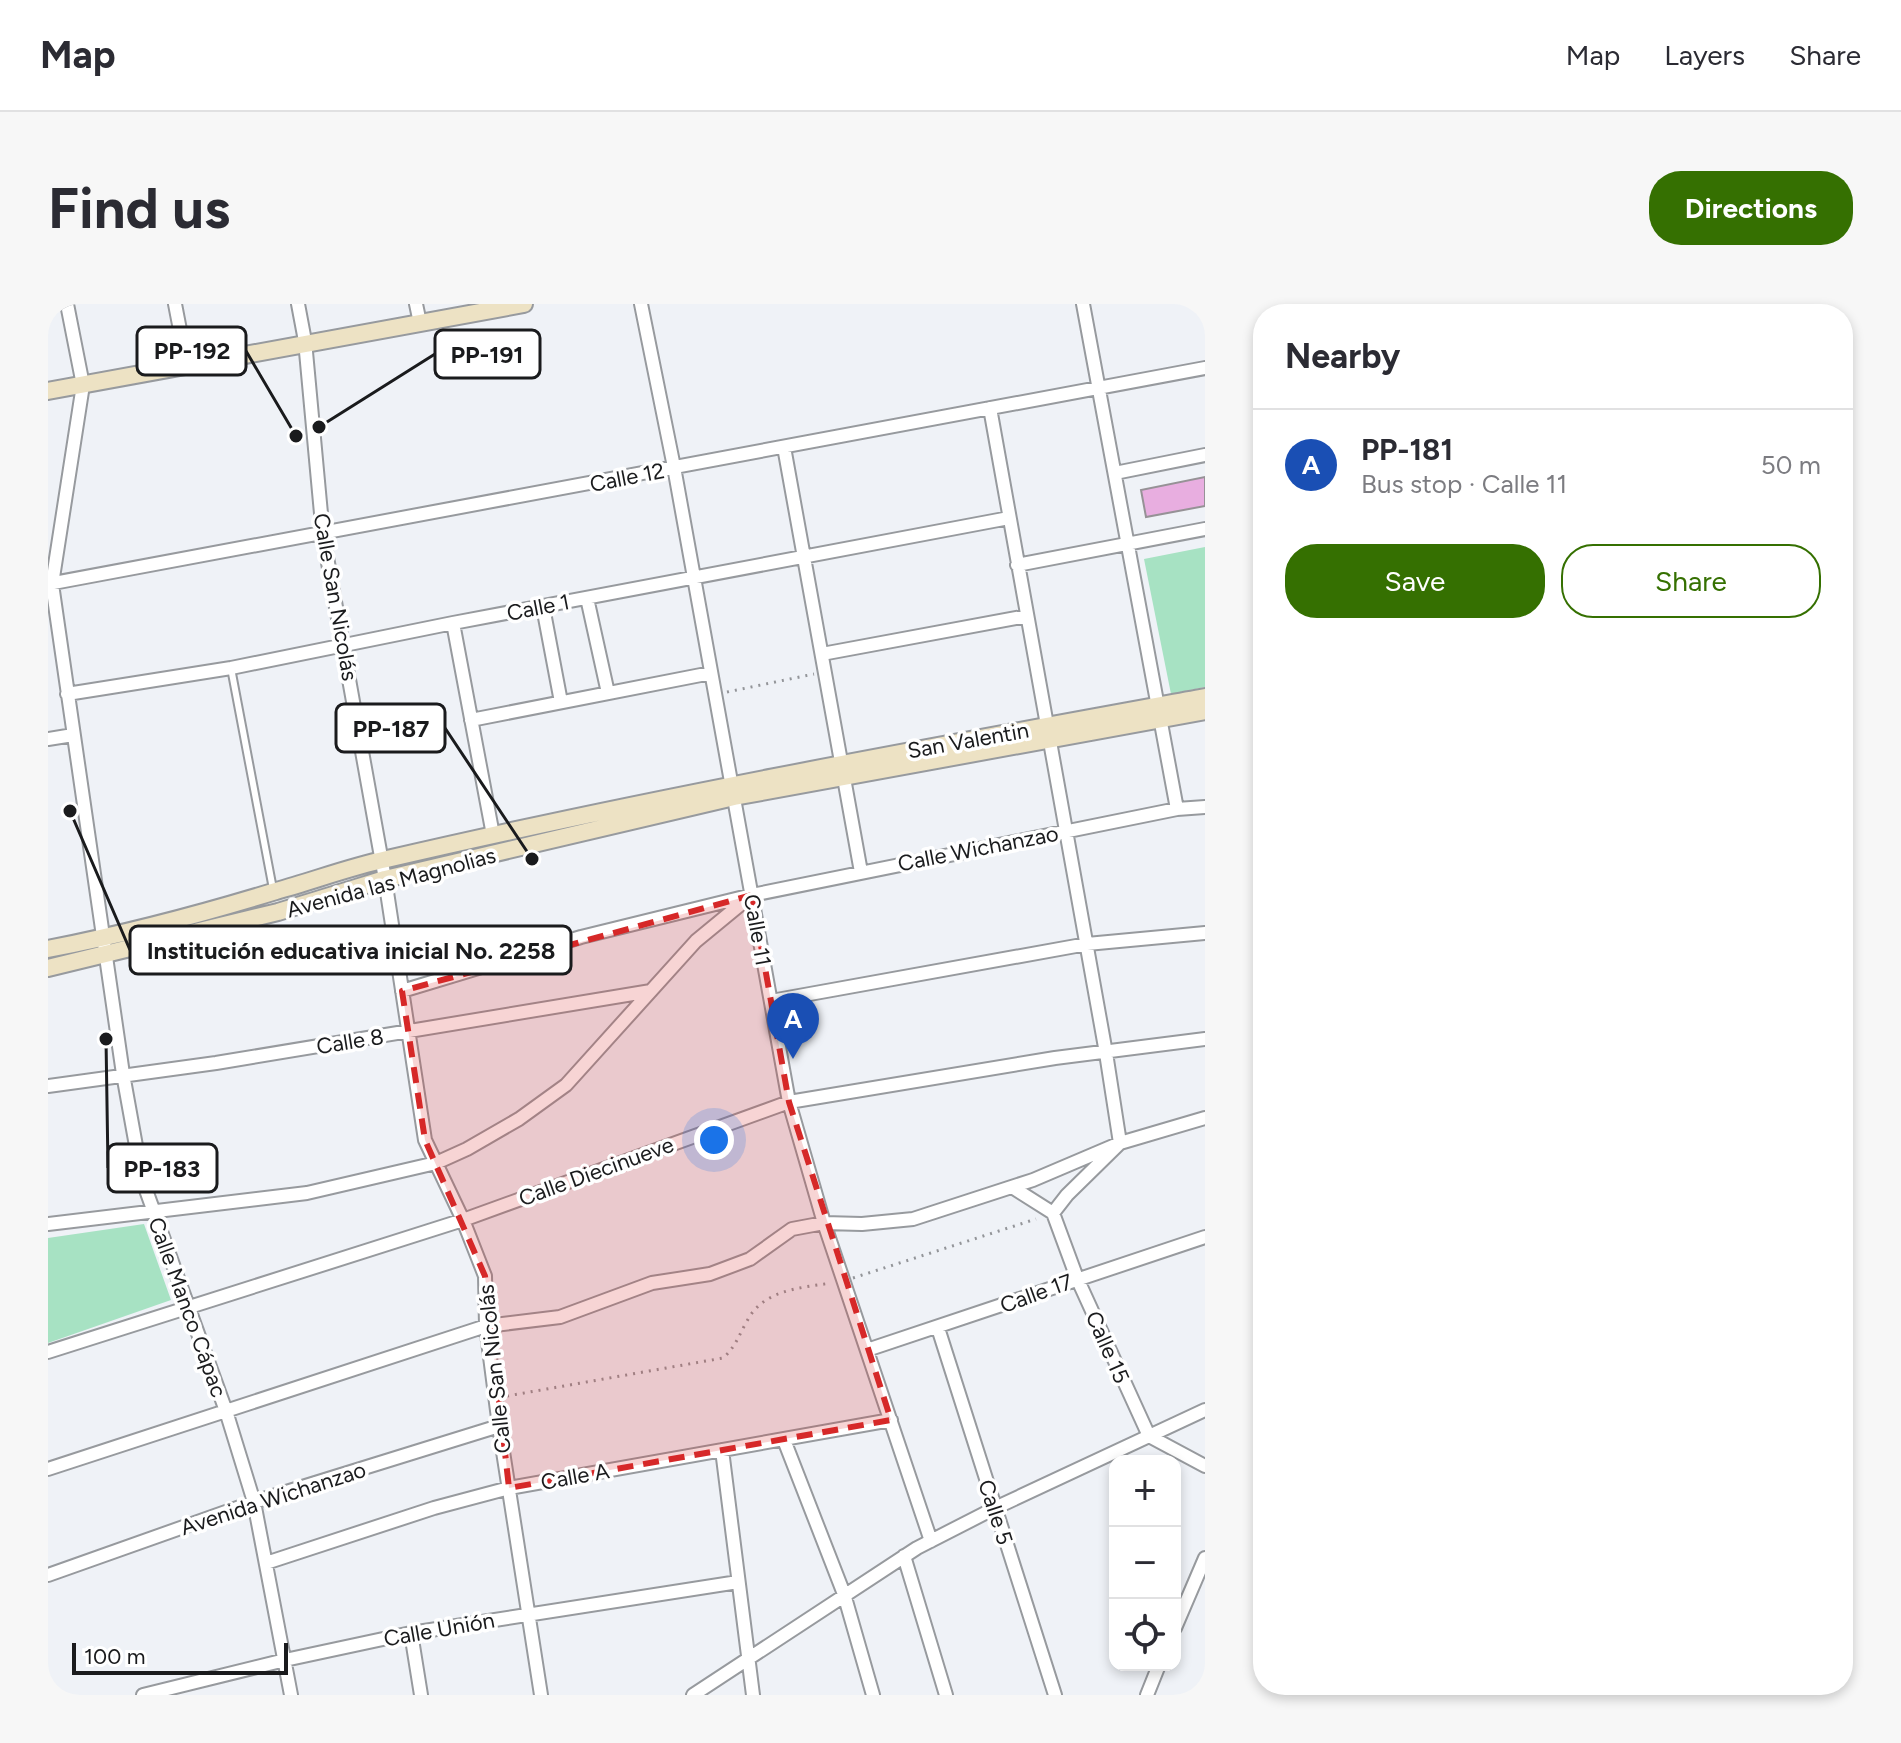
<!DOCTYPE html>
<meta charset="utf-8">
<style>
:root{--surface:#fff;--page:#f7f7f7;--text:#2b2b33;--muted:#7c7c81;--line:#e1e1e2;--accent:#357001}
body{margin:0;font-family:Figtree,sans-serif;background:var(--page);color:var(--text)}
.controls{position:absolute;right:24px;bottom:24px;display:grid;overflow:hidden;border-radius:16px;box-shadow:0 4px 12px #0003}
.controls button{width:72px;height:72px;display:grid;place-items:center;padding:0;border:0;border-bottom:2px solid var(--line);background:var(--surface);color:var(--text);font:40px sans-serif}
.scale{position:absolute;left:24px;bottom:20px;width:216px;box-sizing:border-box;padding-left:8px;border:4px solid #1a1b1d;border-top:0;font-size:22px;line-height:28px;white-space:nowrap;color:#1a1b1d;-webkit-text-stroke:6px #fff;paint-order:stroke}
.you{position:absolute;left:666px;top:836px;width:28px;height:28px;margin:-20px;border:6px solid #fff;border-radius:50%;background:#1a73e8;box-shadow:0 0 0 12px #1a73e833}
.badge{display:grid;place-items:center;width:52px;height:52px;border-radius:50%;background:var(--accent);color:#fff;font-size:26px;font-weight:700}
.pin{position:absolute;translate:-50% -66px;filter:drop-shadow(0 2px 4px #0008)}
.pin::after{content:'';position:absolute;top:42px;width:28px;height:24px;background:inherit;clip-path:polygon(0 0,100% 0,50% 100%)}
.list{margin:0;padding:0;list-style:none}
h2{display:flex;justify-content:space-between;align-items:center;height:104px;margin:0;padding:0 32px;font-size:34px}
h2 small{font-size:26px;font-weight:400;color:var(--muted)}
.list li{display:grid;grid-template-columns:52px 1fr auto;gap:24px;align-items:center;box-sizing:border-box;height:112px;padding:0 32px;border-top:2px solid var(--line)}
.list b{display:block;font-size:30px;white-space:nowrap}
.list p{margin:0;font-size:26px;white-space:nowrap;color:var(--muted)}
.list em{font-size:26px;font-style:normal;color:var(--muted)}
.actions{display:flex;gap:16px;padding:24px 32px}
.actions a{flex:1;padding:18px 0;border:2px solid var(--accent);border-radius:32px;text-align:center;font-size:28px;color:var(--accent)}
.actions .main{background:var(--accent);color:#fff}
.icon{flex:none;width:44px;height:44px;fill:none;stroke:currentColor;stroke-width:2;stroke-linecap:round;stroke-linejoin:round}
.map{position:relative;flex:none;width:1157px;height:1391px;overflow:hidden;border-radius:32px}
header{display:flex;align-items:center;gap:48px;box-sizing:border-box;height:112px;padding:0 40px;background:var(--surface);border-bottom:2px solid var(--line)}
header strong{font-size:38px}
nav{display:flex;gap:44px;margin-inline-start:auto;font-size:28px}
.intro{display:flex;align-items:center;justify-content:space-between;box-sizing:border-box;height:192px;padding:0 48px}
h1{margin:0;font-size:56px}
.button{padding:20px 36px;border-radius:32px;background:var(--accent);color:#fff;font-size:28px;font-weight:700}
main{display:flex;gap:48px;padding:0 48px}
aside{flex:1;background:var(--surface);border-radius:32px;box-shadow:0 4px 12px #0003}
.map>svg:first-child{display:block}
.green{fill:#a7e2c3}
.building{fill:#e8aee0;stroke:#969296;stroke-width:2}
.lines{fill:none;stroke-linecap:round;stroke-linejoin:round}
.lane-casing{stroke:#979a9e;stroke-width:10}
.street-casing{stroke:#979a9e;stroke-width:16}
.secondary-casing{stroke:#979a9e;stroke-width:20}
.path{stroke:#939599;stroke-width:3;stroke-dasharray:2 6;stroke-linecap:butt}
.lane{stroke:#fff;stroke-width:6}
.street{stroke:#fff;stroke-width:12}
.secondary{stroke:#ede2c4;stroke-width:16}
.marked{fill:#d62828;fill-opacity:0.2;stroke:#d62828;stroke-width:6;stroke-dasharray:16 10;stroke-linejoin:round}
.labels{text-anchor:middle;stroke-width:7;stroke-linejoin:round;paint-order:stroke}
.street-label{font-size:22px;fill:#1a1b1d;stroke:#fff}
.leader{fill:none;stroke:#1a1b1d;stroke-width:3}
.callout-dot{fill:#1a1b1d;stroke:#fff;stroke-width:3}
.callout{fill:#fff;stroke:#1a1b1d;stroke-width:3}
.callout-label{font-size:24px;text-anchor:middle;font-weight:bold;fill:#1a1b1d}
</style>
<header>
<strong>Map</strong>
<nav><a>Map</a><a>Layers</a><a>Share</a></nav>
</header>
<div class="intro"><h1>Find us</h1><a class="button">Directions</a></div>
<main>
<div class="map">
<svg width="1157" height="1391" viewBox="0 0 1157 1391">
<rect width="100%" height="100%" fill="#eff2f7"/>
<path class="green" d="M1157,243V383L1123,390L1096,255Z
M96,920L123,996L0,1039V934Z"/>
<path class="building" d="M1157,173V202L1098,213L1093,186Z"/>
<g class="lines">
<g class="lane-casing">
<path id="lane" d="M183,364L225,585"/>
</g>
<g class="street-casing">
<path id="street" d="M19,0L35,81L4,280L75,770L94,875L178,1107L206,1198L243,1391
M127,0L139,62
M250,0L257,37L275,231L337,575L377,836L415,916L437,972L438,1022L451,1122L493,1391
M368,0L372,19
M593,0L626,163L741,798L776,919L883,1237
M1035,0L1129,505
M942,104L1058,749L1072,839L1019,891L1005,909
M736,143L813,568
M1067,169L1157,151
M969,261L1157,225
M0,280L1157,64
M539,294L560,389
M495,303L513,398
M405,319L445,531
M774,350L979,312
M19,390L183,364L405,319L961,214
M423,416L663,369
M0,435L25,431
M354,687L533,633L704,591L1129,505L1157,503
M723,697L1039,640L1157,629
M0,782L168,759L603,687
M964,883L1005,909L1029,974L1101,1132
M0,920L259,889L388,859L419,845L471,815L518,781L648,637L699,595
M890,1024L1007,1391
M819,1046L1157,933
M0,1048L415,916L741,798L1007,754L1157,735
M1101,1132L1157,1162
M736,1136L796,1290L825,1391
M674,1146L705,1391
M0,1165L438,1022L512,1013L604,979L662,970L702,955L744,925L776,919L814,920L865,915L985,876L1072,839L1157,814
M856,1252L898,1391
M218,1259L386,1204L461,1184L843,1116
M0,1271L206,1198L451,1122
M1127,1324L1157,1254
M363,1329L373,1391
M95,1391L237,1356L363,1329L690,1278
M645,1391L869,1244L947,1204L1157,1106
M1099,1391L1111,1361"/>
</g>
<g class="secondary-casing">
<path id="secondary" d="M0,87L476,0
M0,645C77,630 153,610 228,587C265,577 301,563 339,555C610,492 883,443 1157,393
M0,664L230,608L337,575L686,493L1157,407"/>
</g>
<path class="path" d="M679,388L766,370
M805,974L988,915
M459,1092L675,1054C687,1044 691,1031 699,1017C715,986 751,984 783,979"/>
<use href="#lane" class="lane"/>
<use href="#street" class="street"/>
<use href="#secondary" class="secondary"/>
</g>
<path class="marked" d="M704,591L741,798L843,1116L461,1184L437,972L377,836L354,687Z"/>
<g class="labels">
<g class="street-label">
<text transform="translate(579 173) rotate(-11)" y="8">Calle 12</text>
<text transform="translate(288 293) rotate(80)" y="8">Calle San Nicolás</text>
<text transform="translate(490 303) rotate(-11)" y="8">Calle 1</text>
<text transform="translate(920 436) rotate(-10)" y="8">San Valentin</text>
<text transform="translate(930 544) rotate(-11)" y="8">Calle Wichanzao</text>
<text transform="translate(343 578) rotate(-15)" y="8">Avenida las Magnolias</text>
<text transform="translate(710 626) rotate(80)" y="8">Calle 11</text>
<text transform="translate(302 737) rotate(-9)" y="8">Calle 8</text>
<text transform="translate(548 867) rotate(-20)" y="8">Calle Diecinueve</text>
<text transform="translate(988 989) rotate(-20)" y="8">Calle 17</text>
<text transform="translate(140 1003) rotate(70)" y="8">Calle Manco Cápac</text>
<text transform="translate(1060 1043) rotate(66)" y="8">Calle 15</text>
<text transform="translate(446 1065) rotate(-96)" y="8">Calle San Nicolás</text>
<text transform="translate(527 1172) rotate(-10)" y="8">Calle A</text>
<text transform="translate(225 1194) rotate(-18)" y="8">Avenida Wichanzao</text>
<text transform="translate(948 1208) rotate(72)" y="8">Calle 5</text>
<text transform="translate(391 1325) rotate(-10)" y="8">Calle Unión</text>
</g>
</g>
<path class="leader" d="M248 132L198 47M271 123L387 50M484 555L397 424M22 507L82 646M58 735L60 864"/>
<g class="callout-dot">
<circle cx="248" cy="132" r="8"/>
<circle cx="271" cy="123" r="8"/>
<circle cx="484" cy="555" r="8"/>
<circle cx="22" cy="507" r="8"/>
<circle cx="58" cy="735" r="8"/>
</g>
<g class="callout">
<rect x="89" y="23" width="109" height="48" rx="8"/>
<rect x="387" y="26" width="105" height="48" rx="8"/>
<rect x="288" y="400" width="109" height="48" rx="8"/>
<rect x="82" y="622" width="441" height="48" rx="8"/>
<rect x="60" y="840" width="109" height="48" rx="8"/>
</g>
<g class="callout-label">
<text x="144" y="55">PP-192</text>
<text x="439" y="59">PP-191</text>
<text x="343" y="433">PP-187</text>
<text x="303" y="655">Institución educativa inicial No. 2258</text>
<text x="114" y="873">PP-183</text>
</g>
</svg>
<div class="controls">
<button>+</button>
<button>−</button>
<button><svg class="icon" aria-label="locate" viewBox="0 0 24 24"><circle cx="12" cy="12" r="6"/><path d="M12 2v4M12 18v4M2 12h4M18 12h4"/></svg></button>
</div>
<div class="scale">100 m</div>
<div class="you"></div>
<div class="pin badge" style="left:745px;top:755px;background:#1a4fb4">A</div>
</div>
<aside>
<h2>Nearby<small></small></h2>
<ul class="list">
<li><span class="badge" style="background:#1a4fb4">A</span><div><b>PP-181</b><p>Bus stop · Calle 11</p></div><em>50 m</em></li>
</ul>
<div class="actions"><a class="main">Save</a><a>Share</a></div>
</aside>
</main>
